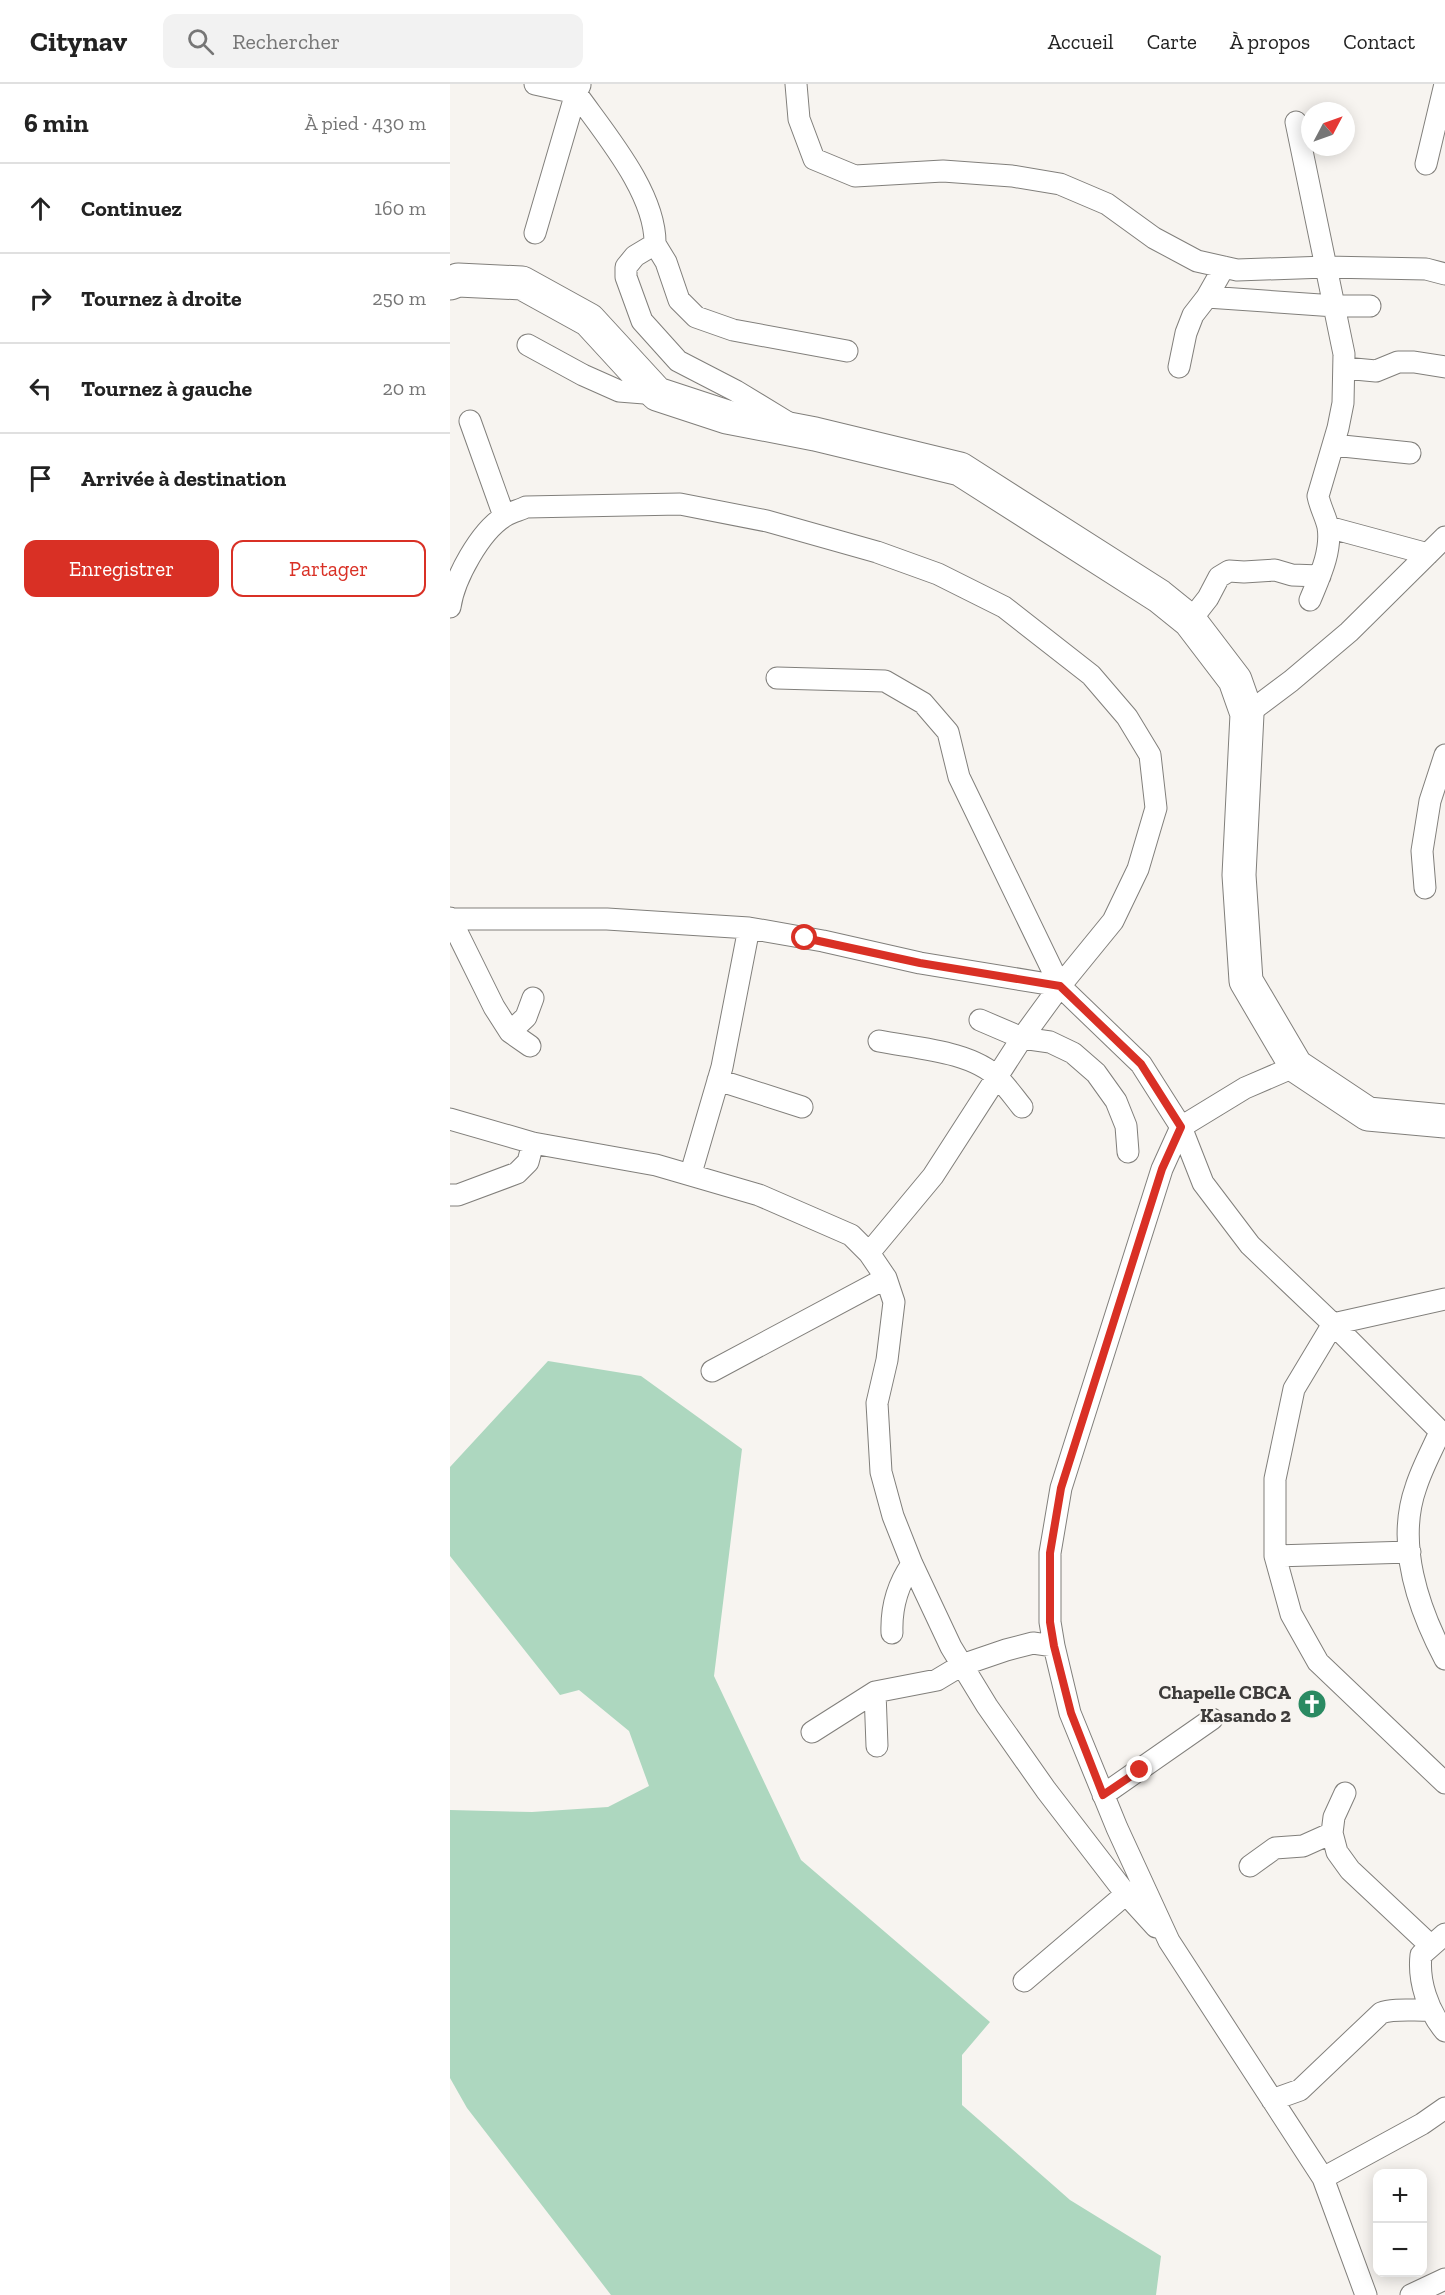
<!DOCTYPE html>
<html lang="fr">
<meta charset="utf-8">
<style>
:root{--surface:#fff;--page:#f2f2f2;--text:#222;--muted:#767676;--line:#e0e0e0;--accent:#d93025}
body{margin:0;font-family:"Zilla Slab",serif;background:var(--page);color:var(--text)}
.controls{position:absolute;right:18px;bottom:18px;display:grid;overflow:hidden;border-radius:12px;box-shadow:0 3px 15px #0003}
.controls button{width:54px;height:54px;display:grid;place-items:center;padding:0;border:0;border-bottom:2px solid var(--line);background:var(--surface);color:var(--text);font:30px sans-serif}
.compass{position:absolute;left:851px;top:18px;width:54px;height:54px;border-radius:50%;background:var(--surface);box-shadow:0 3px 15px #0003;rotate:49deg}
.stop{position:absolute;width:18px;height:18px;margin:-14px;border:4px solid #d93025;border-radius:50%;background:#fff}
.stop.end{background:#d93025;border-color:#fff;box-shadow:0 2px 6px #0008}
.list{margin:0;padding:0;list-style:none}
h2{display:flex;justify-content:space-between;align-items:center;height:78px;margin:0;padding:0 24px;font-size:26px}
h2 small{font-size:20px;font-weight:400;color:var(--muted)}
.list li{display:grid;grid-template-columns:39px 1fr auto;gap:18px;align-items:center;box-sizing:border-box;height:90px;padding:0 24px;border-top:2px solid var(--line)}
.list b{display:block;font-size:22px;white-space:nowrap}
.list em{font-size:20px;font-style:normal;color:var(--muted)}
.actions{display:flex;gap:12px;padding:18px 24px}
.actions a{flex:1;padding:14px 0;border:2px solid var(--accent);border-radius:12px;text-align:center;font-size:21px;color:var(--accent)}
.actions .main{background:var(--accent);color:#fff}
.icon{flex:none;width:33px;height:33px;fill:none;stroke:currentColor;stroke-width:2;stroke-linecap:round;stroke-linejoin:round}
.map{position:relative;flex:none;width:995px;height:2211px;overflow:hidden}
header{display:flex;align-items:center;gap:36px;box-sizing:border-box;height:84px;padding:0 30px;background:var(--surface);border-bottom:2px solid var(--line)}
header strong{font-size:28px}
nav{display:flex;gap:33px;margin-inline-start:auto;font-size:21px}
.search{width:420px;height:54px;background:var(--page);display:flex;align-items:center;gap:15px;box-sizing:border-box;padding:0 21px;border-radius:12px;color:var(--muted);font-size:22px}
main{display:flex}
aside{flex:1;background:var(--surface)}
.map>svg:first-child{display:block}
.green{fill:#add7bf}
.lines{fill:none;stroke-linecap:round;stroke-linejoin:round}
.minor-casing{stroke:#817f7b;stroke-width:23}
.trunk-casing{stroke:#817f7b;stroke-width:35}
.minor{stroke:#fff;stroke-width:21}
.trunk{stroke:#fff;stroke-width:33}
.route{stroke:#d93025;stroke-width:8}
.labels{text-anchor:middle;stroke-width:5;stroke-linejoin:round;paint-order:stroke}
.poi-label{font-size:20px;font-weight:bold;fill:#3d3b3a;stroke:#f7f4f0;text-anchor:end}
</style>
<header>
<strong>Citynav</strong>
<div class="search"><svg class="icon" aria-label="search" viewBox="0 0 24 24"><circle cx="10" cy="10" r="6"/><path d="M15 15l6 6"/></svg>Rechercher</div>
<nav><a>Accueil</a><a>Carte</a><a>À propos</a><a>Contact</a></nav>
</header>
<main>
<aside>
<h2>6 min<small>À pied · 430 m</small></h2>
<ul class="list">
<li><svg class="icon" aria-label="ahead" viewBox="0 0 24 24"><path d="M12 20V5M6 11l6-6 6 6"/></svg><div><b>Continuez</b></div><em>160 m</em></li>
<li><svg class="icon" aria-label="right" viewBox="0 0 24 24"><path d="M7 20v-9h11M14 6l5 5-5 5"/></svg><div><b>Tournez à droite</b></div><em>250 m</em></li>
<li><svg class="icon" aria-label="left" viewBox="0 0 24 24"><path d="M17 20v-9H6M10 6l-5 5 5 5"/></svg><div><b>Tournez à gauche</b></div><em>20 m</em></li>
<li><svg class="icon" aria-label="arrive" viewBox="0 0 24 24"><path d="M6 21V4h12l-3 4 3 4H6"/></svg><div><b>Arrivée à destination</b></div></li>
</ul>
<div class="actions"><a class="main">Enregistrer</a><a>Partager</a></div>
</aside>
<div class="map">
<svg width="995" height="2211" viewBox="0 0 995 2211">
<rect width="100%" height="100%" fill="#f7f4f0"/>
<path class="green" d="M98,1277L191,1292L292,1365L264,1592L351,1776L540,1938L512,1971V2021L620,2116L711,2172L706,2211H161L17,2024L0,1994V1726L82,1728L158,1723L199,1702L179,1647L129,1606L110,1611L0,1472V1383Z"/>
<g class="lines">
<g class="minor-casing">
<path id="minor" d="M85,0L126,9C155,50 206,109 205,160L185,172L176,183V193L192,237L228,277L286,307L337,338
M346,0L349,35L364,75L405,92L493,87L562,92L610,100L657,120L704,154L747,177L787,186L876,183L976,185L995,190
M846,38L894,270L893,319L888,344L868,412C870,423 876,433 878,443C882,468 869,494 860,516
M976,80L995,0
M85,149L126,9L130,1
M205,160L216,178L229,216L246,233L283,246L397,267
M757,213L885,222H920
M78,261L133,291L169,307L207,310
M729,283L736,249L743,231L757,213L774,183
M894,284L926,287L948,278H964L995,283
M20,337L54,432
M883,361L960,369
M878,443L978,470
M0,523C4,495 30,447 55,432C61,428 70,426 76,423L230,420L317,437L427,468L488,490L554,523L641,591L677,633L700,671L706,724L688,785L663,837L610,902L572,954L483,1092L419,1169
M740,537L758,514L769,493L779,487L794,488L825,486L842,491L870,492
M327,594L435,597L473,619L498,648L509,693L610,902L691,980L731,1043L753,1099L800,1161L883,1240L995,1352
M797,630L841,597L899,548L995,453
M975,804L972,767L980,717L995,671
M0,834L44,923L60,948L80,962
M0,835H157L299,844L373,857L470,879L610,902
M530,936L572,954L600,958L623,969L646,989L666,1017L676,1042L678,1068
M60,948L76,933L83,914
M429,957C464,964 522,967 548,994C557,1003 564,1013 572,1023
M846,982L795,1004L731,1043L712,1085L611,1404L600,1469V1538L604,1562L620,1629L667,1744L719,1857L873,2094L916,2211
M268,996L352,1023
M0,1035L83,1059L206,1081L309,1111L401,1151L419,1169L436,1194L444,1218L437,1276L427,1319L431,1388L443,1432L462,1480L501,1563L537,1622L596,1706L676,1810L706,1843
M241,1089L272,983L299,844
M0,1111H8L67,1089L78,1078L83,1059
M995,1215L883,1240L844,1305L825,1395V1472L841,1530L868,1578L995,1699
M262,1287L436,1194
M990,1348C982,1366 972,1384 966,1403C946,1459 968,1524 995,1575
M825,1472L960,1468
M442,1549C441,1524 448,1500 462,1480
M425,1608L427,1662
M362,1648L425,1608L487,1596L512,1581L556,1566L583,1559L604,1562
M895,1709L884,1733L882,1749L887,1768L900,1786L981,1862
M653,1711L762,1635
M800,1782L825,1764L853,1762L882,1749
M995,1850L971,1871C968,1897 978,1927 995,1947
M574,1897L676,1810
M822,2016L850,2006L931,1929C943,1924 967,1927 981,1926
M873,2094L972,2040L995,2024
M961,2211L995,2195"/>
</g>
<g class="trunk-casing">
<path id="trunk" d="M0,199L8,196L72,199L139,236L207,310L277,333L365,350L510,385L709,512L740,537L785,596L797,630L789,791L796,897L846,982L918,1030L995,1037"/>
</g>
<use href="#minor" class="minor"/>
<use href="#trunk" class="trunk"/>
</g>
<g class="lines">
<path class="route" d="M355,854L470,879L610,902L691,980L731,1043L712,1085L611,1404L600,1469V1538L604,1562L621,1629L653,1711L690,1686"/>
</g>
<defs>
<g id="church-disc" transform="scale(1.5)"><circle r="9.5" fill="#2a8a62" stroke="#f7f4f0"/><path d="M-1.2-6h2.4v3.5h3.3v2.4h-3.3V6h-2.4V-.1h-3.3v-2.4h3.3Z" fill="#fff"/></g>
</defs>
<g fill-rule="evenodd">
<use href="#church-disc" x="862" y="1620"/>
</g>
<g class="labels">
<g class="poi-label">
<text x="841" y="1615">Chapelle CBCA<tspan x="841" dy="23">Kasando 2</tspan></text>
</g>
</g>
</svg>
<div class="controls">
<button>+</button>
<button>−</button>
</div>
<svg class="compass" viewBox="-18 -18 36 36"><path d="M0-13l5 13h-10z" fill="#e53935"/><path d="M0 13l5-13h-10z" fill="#767676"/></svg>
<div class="stop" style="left:355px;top:854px"></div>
<div class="stop end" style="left:690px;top:1686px"></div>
</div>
</main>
